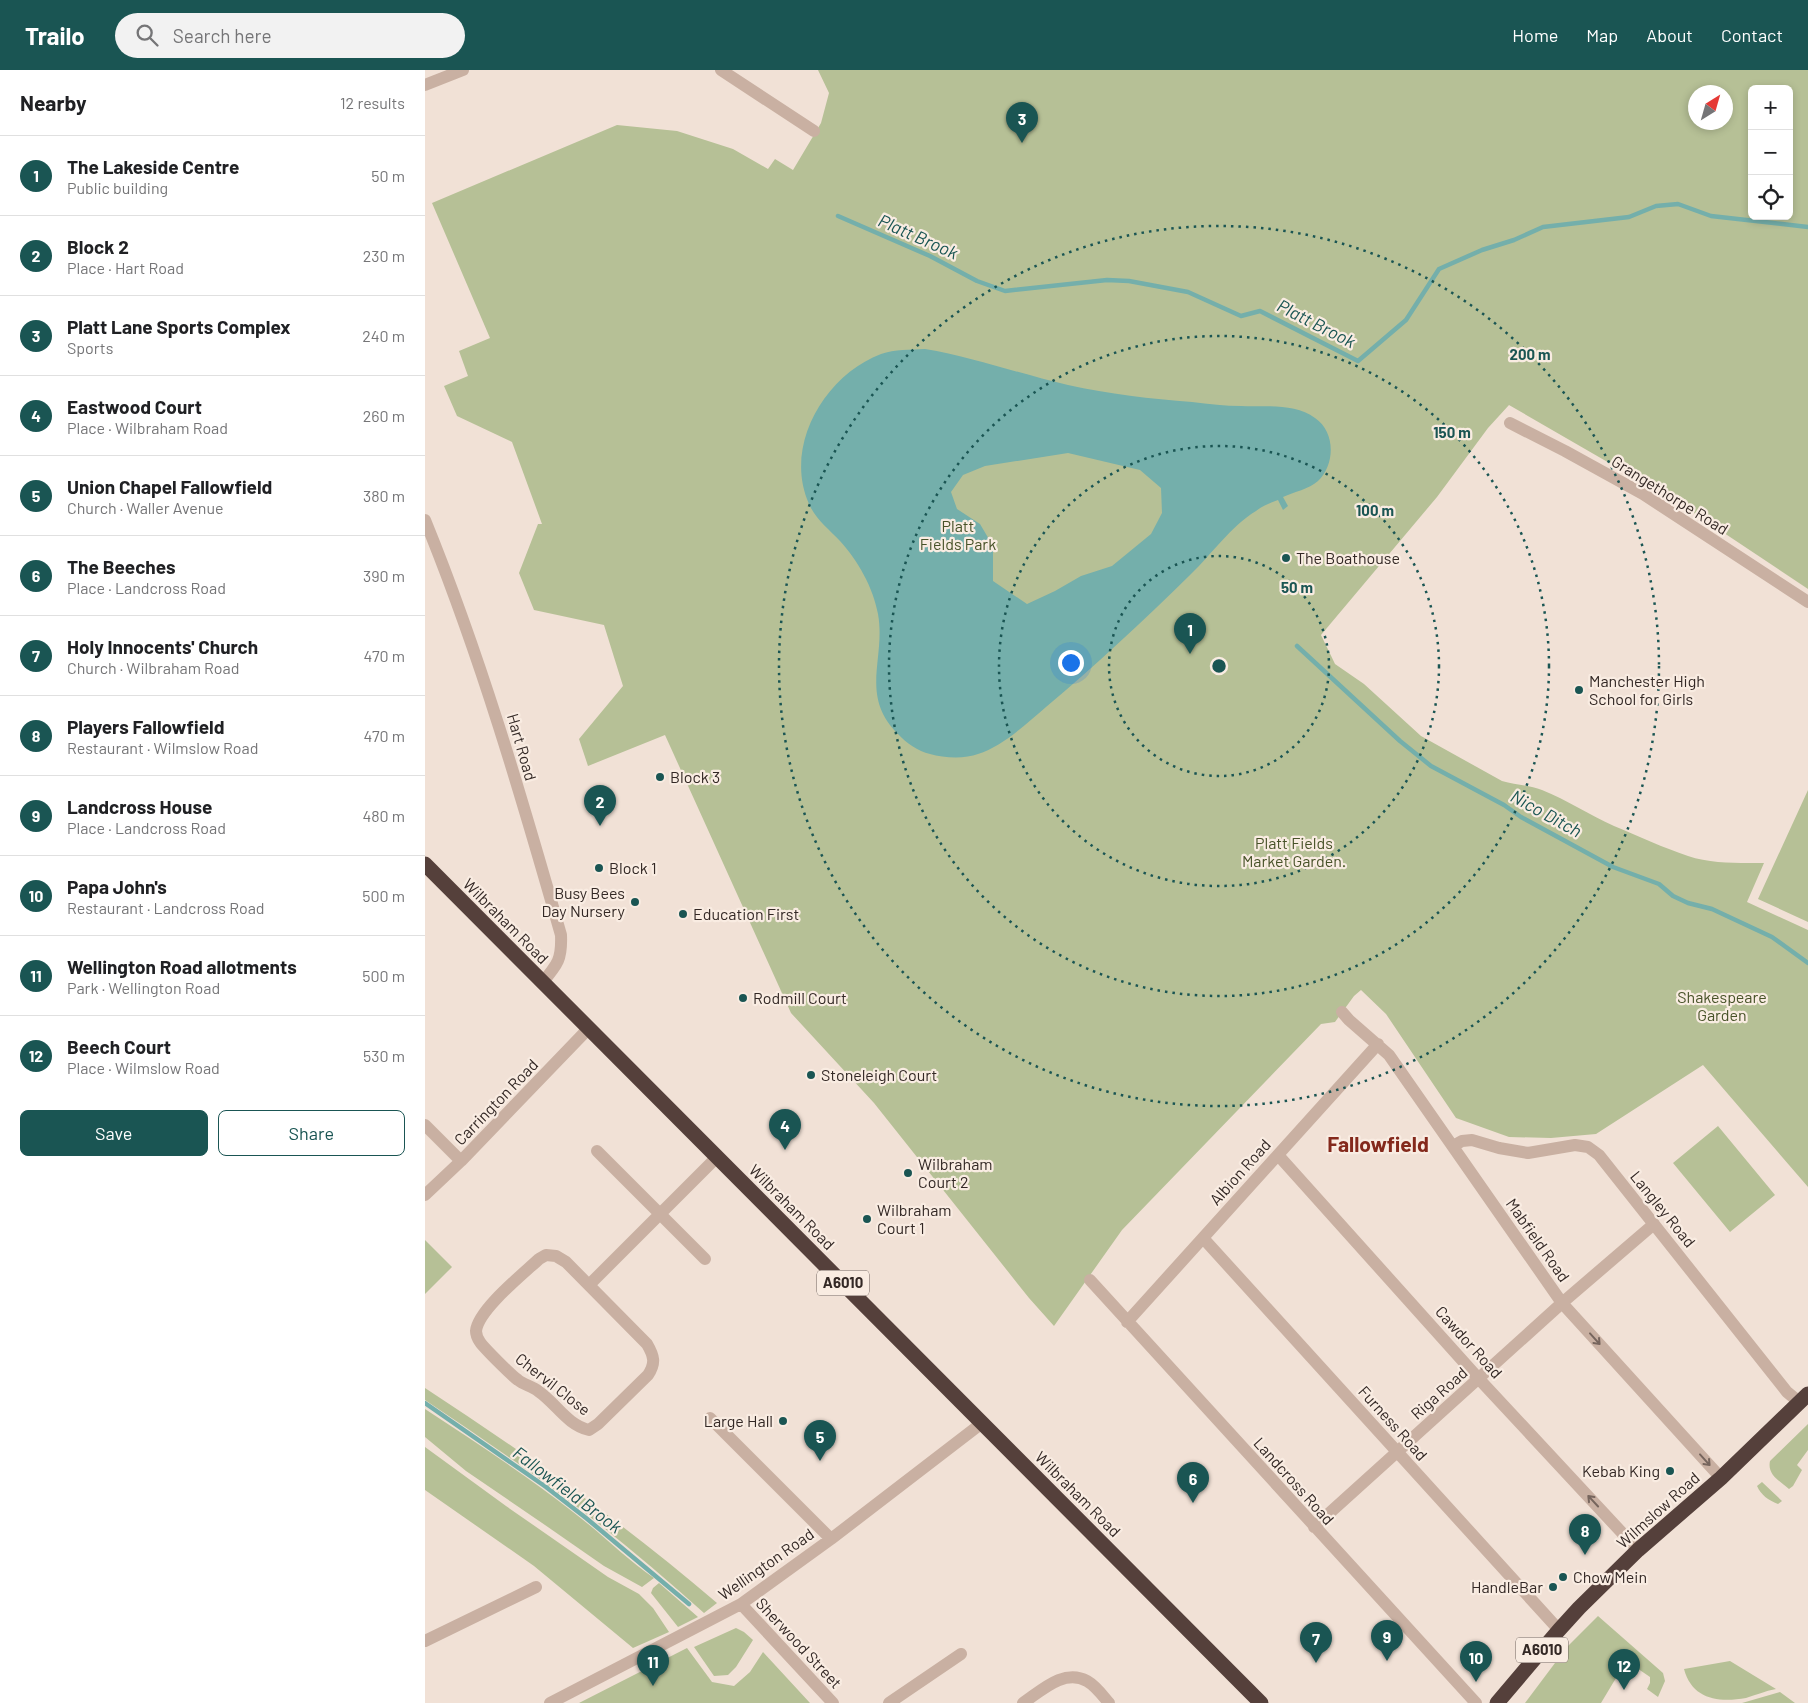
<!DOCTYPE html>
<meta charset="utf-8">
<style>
:root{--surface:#fff;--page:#f2f2f2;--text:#202124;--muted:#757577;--line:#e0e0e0;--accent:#1a5553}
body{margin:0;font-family:Barlow,sans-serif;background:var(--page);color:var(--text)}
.controls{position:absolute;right:15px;top:15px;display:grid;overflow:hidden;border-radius:8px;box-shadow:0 2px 8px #0003}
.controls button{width:45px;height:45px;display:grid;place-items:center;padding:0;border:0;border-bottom:1px solid var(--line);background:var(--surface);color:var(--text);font:25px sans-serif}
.compass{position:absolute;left:1263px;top:15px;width:45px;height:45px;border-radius:50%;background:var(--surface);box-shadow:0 2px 8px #0003;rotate:37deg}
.you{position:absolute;left:645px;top:592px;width:18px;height:18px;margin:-12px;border:4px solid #fff;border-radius:50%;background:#1a73e8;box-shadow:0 0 0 8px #1a73e833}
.badge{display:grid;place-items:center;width:32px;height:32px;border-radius:50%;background:var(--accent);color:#fff;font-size:16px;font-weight:700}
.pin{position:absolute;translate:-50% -41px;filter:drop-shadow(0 1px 2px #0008)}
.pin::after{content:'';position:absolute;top:26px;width:18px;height:15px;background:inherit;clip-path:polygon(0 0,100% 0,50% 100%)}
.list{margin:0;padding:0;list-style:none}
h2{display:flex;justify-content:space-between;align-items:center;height:65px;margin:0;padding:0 20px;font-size:21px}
h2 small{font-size:16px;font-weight:400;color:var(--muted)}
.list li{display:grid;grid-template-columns:32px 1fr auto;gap:15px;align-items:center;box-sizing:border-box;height:80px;padding:0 20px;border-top:1px solid var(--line)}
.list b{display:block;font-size:19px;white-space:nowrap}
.list p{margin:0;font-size:16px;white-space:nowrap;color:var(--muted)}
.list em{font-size:16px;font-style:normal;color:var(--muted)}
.actions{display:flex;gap:10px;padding:15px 20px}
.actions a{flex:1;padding:11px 0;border:1px solid var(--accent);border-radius:8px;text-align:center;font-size:18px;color:var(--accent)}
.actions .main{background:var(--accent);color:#fff}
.icon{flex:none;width:28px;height:28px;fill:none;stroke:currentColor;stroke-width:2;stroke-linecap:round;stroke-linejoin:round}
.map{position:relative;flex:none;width:1383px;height:1633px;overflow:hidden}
header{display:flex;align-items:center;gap:30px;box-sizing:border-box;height:70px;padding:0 25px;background:var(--accent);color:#fff}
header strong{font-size:24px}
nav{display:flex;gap:28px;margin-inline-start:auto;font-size:18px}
.search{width:350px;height:45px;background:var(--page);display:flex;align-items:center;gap:12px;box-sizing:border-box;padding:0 18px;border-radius:28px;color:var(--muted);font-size:19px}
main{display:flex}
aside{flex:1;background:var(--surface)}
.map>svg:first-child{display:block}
.green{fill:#b6c096;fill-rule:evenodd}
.water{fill:#74afab;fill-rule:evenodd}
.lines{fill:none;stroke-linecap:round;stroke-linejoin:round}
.stream{stroke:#74afab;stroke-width:4.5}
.minor{stroke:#c9b0a2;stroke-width:12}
.highway{stroke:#55403b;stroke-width:15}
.oneway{stroke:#76655d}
.ring{fill:none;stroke:#1a5553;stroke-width:2.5;stroke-dasharray:2.5 5}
.poi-dot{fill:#1a5553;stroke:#f9ece2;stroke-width:2}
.labels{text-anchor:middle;stroke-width:4.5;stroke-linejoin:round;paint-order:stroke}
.shield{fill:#f9ece2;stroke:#6e635e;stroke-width:1}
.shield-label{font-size:15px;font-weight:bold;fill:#332825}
.street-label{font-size:16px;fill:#332825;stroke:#f9ece2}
.park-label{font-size:16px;fill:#475228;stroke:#f9ece2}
.poi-label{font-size:16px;fill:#332825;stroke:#f9ece2;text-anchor:start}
.water-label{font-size:18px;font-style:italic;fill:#1a5553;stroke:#f9ece2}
.district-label{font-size:21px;font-weight:bold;fill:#84291c;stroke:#f9ece2}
.centre{fill:#1a5553;stroke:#f9ece2;stroke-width:2.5}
.ring-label{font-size:15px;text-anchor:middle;font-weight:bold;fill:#1a5553;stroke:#f9ece2;stroke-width:4.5;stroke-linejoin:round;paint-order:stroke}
</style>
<header>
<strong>Trailo</strong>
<div class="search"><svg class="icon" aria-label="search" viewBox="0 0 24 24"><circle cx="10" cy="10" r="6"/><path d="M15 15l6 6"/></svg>Search here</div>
<nav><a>Home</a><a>Map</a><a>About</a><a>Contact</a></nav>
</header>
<main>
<aside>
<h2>Nearby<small>12 results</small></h2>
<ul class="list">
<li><span class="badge">1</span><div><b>The Lakeside Centre</b><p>Public building</p></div><em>50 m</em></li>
<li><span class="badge">2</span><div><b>Block 2</b><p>Place · Hart Road</p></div><em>230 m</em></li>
<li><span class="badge">3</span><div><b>Platt Lane Sports Complex</b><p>Sports</p></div><em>240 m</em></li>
<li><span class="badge">4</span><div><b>Eastwood Court</b><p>Place · Wilbraham Road</p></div><em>260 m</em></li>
<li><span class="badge">5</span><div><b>Union Chapel Fallowfield</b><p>Church · Waller Avenue</p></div><em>380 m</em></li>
<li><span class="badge">6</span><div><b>The Beeches</b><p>Place · Landcross Road</p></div><em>390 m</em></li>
<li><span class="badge">7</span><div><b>Holy Innocents' Church</b><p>Church · Wilbraham Road</p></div><em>470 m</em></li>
<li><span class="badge">8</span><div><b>Players Fallowfield</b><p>Restaurant · Wilmslow Road</p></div><em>470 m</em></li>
<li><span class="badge">9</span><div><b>Landcross House</b><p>Place · Landcross Road</p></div><em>480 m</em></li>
<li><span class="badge">10</span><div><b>Papa John's</b><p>Restaurant · Landcross Road</p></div><em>500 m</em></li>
<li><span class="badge">11</span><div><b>Wellington Road allotments</b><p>Park · Wellington Road</p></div><em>500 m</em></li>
<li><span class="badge">12</span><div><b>Beech Court</b><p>Place · Wilmslow Road</p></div><em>530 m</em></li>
</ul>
<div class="actions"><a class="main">Save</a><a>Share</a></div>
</aside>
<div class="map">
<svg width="1383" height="1633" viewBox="0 0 1383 1633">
<rect width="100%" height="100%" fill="#f1e1d6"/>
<path class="green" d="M393,0H1383V519L1257,435L1084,335L1063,358L1012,427L896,565L910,594L939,614L996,666L1077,711C1090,715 1104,715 1117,720C1142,730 1165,745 1189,756C1213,766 1239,778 1263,786C1287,794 1314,793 1339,793L1322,832L1383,860V1117L1278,995L1171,1064L1126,1068L1084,1067L1031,1048L961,944L936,920L929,926L910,952L896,954L697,1160L629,1256L604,1228L449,1033L366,943L240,665L163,696L154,669L198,616L179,555L109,540L94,503L113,454H117L87,372L32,346L19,316L43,306L34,281L65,268L7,133L192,55L252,61L308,79L343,99L350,89L368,100L396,53L404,23ZM1327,19H1364V146H1327ZM1270,22H1300V52H1270Z
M1383,720V852L1333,829Z
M1293,1056L1350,1125L1305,1162L1248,1093Z
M0,1170L27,1197L0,1224Z
M0,1318C101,1384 200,1454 292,1533L279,1543C228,1497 175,1453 119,1412C80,1384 40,1357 0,1330Z
M0,1339C50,1372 101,1405 148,1442C176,1463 200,1488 229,1508L217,1517L179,1496L120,1455L41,1401L0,1367Z
M1383,1354V1380L1372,1395L1377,1400L1368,1416L1364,1419C1355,1411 1342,1405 1345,1391Z
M0,1377L81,1436L183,1507L214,1524L228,1538L244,1562L208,1578L109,1496L0,1420Z
M1337,1412L1357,1431L1353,1434C1343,1430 1336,1425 1332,1416Z
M234,1513L273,1547L253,1557L226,1523L228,1518Z
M1173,1546L1238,1603L1240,1611L1233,1627L1222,1619L1225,1613V1607L1203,1592L1200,1593L1176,1633H1100L1142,1577Z
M311,1558L319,1562L328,1570L311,1597L303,1605L289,1606L269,1577Z
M262,1578L287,1612L309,1616L325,1602L338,1582L385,1633H154Z
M1305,1591L1351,1619C1340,1621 1331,1625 1321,1628C1293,1633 1267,1629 1259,1599Z
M1355,1622L1370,1633H1317Z"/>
<path class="water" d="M500,279C548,287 595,304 643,315C684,324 726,329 767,332C784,334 800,336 816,336C840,337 870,333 890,348C911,362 910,395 893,411C884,419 869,422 858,427L863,436L858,440L853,430C845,433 837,436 831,441C805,457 787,484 765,505C718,551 671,595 621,637C601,654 578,676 553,684C540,689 519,688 505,684C493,681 481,673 473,664C434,625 461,589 453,544C448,517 433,491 415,471C404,459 391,450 384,434C358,376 400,305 456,284C470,279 485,280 500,279ZM643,383L715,400L736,418L737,443L726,464L687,496L656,506L630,521L602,534L568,511V476L555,454L532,439L526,422L538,405L560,396Z"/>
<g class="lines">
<path class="stream" d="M413,146L505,186L552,211L580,221L682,210L704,211L763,222L816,246L835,241L933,291L981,250L1014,199L1057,180L1089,170L1118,157L1204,147L1231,136L1253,134L1286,146L1383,157
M872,576L975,671L1006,696L1079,735L1096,747L1188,797L1234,814L1248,826L1263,833L1287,839L1347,867L1383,893
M0,1333L121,1417L161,1448L264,1534"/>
<path class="minor" d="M296,0L389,61
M0,15L38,0
M1085,353L1140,381L1218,424L1383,532
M0,450C55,585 96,725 136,865C137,889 133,894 117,913
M917,942L924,950L964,985L1137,1233L1296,1408
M0,1055L36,1091
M1028,1076L1037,1071L1047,1070L1074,1078L1103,1083L1150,1075L1163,1077L1174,1085L1362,1322L1373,1331
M172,1081L280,1189
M853,1085L1054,1309L1213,1480
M0,1125L36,1091L163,959
M778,1168L1134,1560
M121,1185L131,1186L141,1192L222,1274C229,1286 231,1293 223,1305L173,1354L164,1360C142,1355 131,1333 113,1321C107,1316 99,1315 93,1310C86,1305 59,1278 55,1272C53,1269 51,1264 51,1261C53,1240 98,1204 114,1189Z
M665,1210L1051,1633
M164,1215L292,1087
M702,1252L953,974
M285,1348L406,1469
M889,1457L1137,1233L1229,1154
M316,1534L408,1633
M0,1571L111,1517
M125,1633L316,1534L406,1469L557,1353
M464,1633L536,1584
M598,1633C616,1621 639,1598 662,1611C671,1616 678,1626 684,1633"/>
<path class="highway" d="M0,794L836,1633
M1072,1633L1134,1560L1154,1538L1213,1480L1296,1408L1383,1324"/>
</g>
<defs><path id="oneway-shaft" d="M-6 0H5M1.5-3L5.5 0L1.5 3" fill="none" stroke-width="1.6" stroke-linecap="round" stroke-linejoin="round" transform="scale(1.25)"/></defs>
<g class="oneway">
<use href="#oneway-shaft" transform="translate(1170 1269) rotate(48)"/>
<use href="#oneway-shaft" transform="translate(1280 1390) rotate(48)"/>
<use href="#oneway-shaft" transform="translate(1168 1431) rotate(-133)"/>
</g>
<g class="ring">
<circle cx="794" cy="596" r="110"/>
<circle cx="794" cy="596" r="220"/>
<circle cx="794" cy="596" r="330"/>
<circle cx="794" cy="596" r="440"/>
</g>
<g class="poi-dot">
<circle cx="861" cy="488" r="5"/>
<circle cx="1154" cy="620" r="5"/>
<circle cx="235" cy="707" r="5"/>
<circle cx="174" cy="798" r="5"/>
<circle cx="210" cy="832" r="5"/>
<circle cx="258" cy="844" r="5"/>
<circle cx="318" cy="928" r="5"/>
<circle cx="386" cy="1005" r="5"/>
<circle cx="483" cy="1103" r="5"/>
<circle cx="442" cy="1149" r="5"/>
<circle cx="358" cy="1351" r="5"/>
<circle cx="1245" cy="1401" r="5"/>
<circle cx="1138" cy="1507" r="5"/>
<circle cx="1128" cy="1517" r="5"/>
</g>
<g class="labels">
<g class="shield">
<rect x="392" y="1200.5" width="52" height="25" rx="4"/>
<rect x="1091" y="1567.5" width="52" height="25" rx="4"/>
</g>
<g class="shield-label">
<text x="418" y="1218">A6010</text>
<text x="1117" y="1585">A6010</text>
</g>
<g class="street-label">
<text transform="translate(1245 425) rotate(32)" y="6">Grangethorpe Road</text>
<text transform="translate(97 677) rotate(74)" y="6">Hart Road</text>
<text transform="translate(81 851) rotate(45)" y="6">Wilbraham Road</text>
<text transform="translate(71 1032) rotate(-46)" y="6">Carrington Road</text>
<text transform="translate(815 1102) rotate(-48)" y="6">Albion Road</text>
<text transform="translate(367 1137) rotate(45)" y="6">Wilbraham Road</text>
<text transform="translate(1238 1139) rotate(51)" y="6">Langley Road</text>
<text transform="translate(1113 1170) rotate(55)" y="6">Mabfield Road</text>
<text transform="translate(1044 1272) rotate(48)" y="6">Cawdor Road</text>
<text transform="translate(128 1314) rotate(38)" y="6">Chervil Close</text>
<text transform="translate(1014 1323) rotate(-42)" y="6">Riga Road</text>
<text transform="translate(968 1353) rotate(48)" y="6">Furness Road</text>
<text transform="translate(869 1411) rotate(48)" y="6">Landcross Road</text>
<text transform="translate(653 1424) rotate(45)" y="6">Wilbraham Road</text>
<text transform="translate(1233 1440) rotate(-42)" y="6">Wilmslow Road</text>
<text transform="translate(341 1494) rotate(-35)" y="6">Wellington Road</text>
<text transform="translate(374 1573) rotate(47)" y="6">Sherwood Street</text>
</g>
<g class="park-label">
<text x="533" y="462">Platt<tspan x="533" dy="18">Fields Park</tspan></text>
<text x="869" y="779">Platt Fields<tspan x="869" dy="18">Market Garden.</tspan></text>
<text x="1297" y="933">Shakespeare<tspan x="1297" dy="18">Garden</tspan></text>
</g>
<g class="poi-label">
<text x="871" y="494">The Boathouse</text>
<text x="1164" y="617">Manchester High<tspan x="1164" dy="18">School for Girls</tspan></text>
<text x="245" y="713">Block 3</text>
<text x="184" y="804">Block 1</text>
<text x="200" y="829" text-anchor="end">Busy Bees<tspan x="200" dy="18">Day Nursery</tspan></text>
<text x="268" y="850">Education First</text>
<text x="328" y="934">Rodmill Court</text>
<text x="396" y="1011">Stoneleigh Court</text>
<text x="493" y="1100">Wilbraham<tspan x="493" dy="18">Court 2</tspan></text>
<text x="452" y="1146">Wilbraham<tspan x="452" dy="18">Court 1</tspan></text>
<text x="348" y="1357" text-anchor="end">Large Hall</text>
<text x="1235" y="1407" text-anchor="end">Kebab King</text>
<text x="1148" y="1513">Chow Mein</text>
<text x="1118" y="1523" text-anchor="end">HandleBar</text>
</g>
<g class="water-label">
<text transform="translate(493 167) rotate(24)" y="6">Platt Brook</text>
<text transform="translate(891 254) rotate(27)" y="6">Platt Brook</text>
<text transform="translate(1121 744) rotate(29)" y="6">Nico Ditch</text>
<text transform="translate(142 1420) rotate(37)" y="6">Fallowfield Brook</text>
</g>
<g class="district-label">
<text x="953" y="1082">Fallowfield</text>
</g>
</g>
<circle cx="794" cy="596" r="8" class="centre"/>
<g class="ring-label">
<text x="1105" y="290">200 m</text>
<text x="1027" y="368">150 m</text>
<text x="950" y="446">100 m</text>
<text x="872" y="523">50 m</text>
</g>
</svg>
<div class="controls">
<button>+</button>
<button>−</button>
<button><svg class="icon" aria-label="locate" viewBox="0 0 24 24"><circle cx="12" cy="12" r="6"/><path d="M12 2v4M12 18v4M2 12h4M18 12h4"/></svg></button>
</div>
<svg class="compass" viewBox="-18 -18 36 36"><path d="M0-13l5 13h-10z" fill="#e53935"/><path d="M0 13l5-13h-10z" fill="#757577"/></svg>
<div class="you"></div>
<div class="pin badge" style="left:765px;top:584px">1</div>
<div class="pin badge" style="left:175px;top:756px">2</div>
<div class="pin badge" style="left:597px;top:73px">3</div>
<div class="pin badge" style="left:360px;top:1080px">4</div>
<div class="pin badge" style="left:395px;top:1391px">5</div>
<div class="pin badge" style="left:768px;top:1433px">6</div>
<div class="pin badge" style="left:891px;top:1593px">7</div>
<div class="pin badge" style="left:1160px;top:1485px">8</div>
<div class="pin badge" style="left:962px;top:1591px">9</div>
<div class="pin badge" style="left:1051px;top:1612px">10</div>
<div class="pin badge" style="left:228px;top:1616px">11</div>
<div class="pin badge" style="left:1199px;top:1620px">12</div>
</div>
</main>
